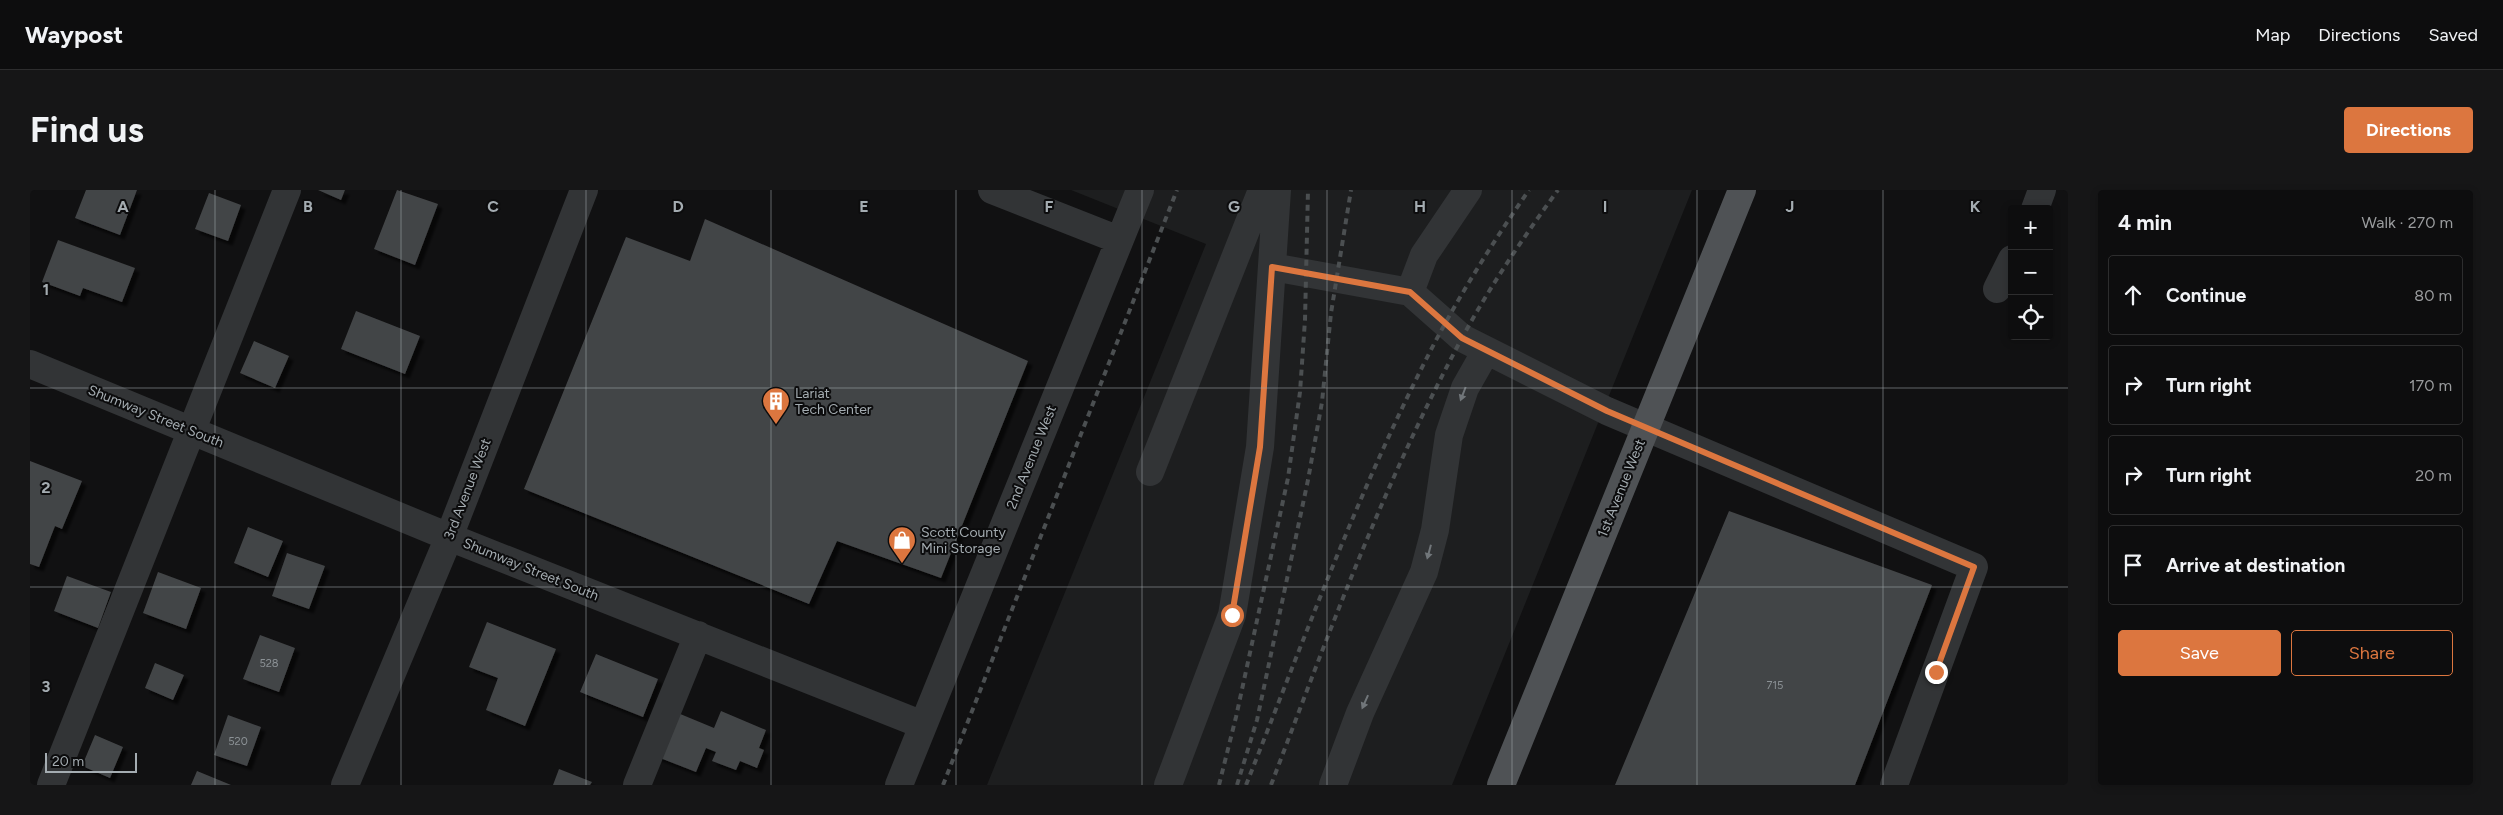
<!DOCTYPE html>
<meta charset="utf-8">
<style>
:root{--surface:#0d0d0e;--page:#161617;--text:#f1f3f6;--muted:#9a9c9e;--line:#2d2d2e;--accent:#dc763f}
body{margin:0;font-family:Figtree,sans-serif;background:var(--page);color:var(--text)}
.controls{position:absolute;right:15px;top:15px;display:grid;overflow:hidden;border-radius:5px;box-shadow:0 2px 8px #0003}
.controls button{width:45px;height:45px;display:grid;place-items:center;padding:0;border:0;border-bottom:1px solid var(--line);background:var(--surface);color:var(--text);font:25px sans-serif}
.scale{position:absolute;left:15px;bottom:12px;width:92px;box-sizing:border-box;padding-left:5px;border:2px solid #a4acb1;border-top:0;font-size:14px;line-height:18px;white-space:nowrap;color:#a4acb1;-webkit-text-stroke:4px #0c0c0d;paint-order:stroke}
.stop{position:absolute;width:15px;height:15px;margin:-11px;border:4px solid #dc763f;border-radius:50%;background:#fff}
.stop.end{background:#dc763f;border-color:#fff;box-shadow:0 1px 5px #0008}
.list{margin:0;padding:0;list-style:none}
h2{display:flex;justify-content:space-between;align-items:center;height:65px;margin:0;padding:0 20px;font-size:21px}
h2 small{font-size:16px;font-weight:400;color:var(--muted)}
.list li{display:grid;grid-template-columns:32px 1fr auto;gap:15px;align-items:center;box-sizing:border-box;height:80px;margin:0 10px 10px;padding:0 10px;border:1px solid var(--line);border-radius:5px}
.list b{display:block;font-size:19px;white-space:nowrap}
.list em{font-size:16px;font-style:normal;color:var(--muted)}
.actions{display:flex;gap:10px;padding:15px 20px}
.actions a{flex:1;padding:11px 0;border:1px solid var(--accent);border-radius:5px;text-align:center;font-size:18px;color:var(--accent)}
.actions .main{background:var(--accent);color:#fff}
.icon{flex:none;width:28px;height:28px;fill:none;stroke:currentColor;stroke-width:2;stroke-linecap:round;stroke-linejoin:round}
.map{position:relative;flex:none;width:2038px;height:595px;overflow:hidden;border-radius:5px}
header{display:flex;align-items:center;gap:30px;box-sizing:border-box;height:70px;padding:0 25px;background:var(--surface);border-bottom:1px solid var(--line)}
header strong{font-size:24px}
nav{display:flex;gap:28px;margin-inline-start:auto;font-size:18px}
.intro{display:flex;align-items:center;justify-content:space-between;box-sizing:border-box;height:120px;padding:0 30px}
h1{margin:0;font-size:35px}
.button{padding:12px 22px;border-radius:5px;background:var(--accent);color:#fff;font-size:18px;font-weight:700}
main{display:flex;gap:30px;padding:0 30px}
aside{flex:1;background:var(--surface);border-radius:5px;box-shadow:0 2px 8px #0003}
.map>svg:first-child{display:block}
.built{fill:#1d1e1f}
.building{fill:#434547;filter:url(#shadow)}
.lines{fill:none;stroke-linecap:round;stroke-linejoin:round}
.minor{stroke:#323436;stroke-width:28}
.major{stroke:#4f5255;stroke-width:28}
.rail{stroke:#4b4f51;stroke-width:4;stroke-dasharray:6 5;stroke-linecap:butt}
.oneway{fill:#71767a}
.route{stroke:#dc763f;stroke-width:6}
.grid{fill:none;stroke:#a4acb1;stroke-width:1;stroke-opacity:0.55}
.labels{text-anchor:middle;stroke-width:4;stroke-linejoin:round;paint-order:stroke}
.number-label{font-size:11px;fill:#8c9296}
.poi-label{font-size:14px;fill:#a4acb1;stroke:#0c0c0d;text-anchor:start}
.street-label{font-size:14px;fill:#a4acb1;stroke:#0c0c0d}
.grid-label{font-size:16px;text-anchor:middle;font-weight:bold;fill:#a4acb1;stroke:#0c0c0d;stroke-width:4;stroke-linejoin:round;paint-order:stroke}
</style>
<header>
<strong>Waypost</strong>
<nav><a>Map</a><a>Directions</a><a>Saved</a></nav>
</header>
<div class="intro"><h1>Find us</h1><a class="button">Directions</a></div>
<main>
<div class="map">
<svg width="2038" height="595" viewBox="0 0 2038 595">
<defs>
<filter id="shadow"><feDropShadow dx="4.5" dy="4.5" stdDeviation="1" flood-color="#0009"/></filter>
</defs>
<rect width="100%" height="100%" fill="#111112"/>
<path class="built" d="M1041,0H1662L1422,595H957L1176,54Z"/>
<path class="building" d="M56,0H107L90,45L45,28Z
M288,0H315L311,10Z
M367,0L408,14L385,75L344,59Z
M179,3L211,15L198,51L165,39Z
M675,29L998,171L911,388L807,351L779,414L494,299L596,47L660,71Z
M28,50L105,78L92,112L53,98L50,106L12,92Z
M326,121L390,146L375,184L311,159Z
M224,151L259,166L245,198L210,183Z
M0,271L52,291L32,339L25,336L9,377L0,374Z
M1699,321L1902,395L1825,595H1585Z
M218,337L253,351L238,387L204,373Z
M257,363L295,376L279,419L242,406Z
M128,382L171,398L156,439L113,423Z
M37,386L81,402L68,438L24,421Z
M457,432L526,459L495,536L456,520L468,488L439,477Z
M230,445L265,458L249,502L213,489Z
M566,464L628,489L613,527L550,502Z
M125,473L154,485L143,510L115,498Z
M643,521L684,538L691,521L736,540L729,558L734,560L727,578L710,571L706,580L682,571L686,562L676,558L666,582L625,566Z
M198,525L231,537L217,576L184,565Z
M65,545L93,557L80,588L52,576Z
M529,579L562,592L560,595H523Z
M167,581L201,595H161Z"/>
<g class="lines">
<path class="minor" d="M962,0L1089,50
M1438,0L1394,65L1380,102L1432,148L1577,221L1944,377L1864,595
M2005,19L2012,0
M1242,77L1380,102
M1967,99L1982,69
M0,174L419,347L893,535
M1120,282L1232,0
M21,595L257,0
M315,595L419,347L554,0
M607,595L668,445
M869,595L1110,0
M1138,595L1202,425L1230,257L1247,0
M1303,595L1330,523L1394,382L1405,340L1419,245L1435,198L1456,161"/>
<path class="major" d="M1471,595L1712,0"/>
<path class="rail" d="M913,595L1147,0
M1189,595L1206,527L1258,288L1270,202L1275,130L1278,0
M1207,595L1227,530L1278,290L1292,212L1301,123L1321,0
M1216,595C1275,447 1330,296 1404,154C1432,101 1465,49 1499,0
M1241,595C1297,448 1350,303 1424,163C1454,105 1490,52 1528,0"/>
</g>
<defs><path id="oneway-solid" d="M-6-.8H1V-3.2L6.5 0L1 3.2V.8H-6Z" transform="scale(1.25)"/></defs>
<g class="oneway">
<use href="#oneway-solid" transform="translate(1433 204) rotate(111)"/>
<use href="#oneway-solid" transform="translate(1399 362) rotate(105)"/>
<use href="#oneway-solid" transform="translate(1335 512) rotate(114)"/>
</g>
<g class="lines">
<path class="route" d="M1202,425L1230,257L1242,77L1380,102L1432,148L1577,221L1944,377L1906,482"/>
</g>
<path class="grid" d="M185,0V595M371,0V595M556,0V595M741,0V595M926,0V595M1112,0V595M1297,0V595M1482,0V595M1667,0V595M1853,0V595M0,198H2038M0,397H2038"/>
<defs>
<g id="building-pin" transform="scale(1.4375)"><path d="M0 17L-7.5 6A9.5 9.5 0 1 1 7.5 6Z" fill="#dc763f" stroke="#0c0c0d"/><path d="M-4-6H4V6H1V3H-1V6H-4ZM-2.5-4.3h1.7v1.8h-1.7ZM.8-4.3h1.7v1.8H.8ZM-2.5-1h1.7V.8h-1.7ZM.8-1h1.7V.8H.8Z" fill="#fff"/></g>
<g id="shop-pin" transform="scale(1.4375)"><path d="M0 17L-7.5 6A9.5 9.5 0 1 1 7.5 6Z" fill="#dc763f" stroke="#0c0c0d"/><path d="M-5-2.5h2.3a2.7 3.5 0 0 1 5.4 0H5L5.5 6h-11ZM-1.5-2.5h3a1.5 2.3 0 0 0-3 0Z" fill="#fff"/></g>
</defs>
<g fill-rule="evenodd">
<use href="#building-pin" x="746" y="211"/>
<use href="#shop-pin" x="872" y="350"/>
</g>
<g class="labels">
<g class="number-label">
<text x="239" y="477">528</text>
<text x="1745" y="499">715</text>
<text x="208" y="555">520</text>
</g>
<g class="poi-label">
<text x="765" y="208">Lariat<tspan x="765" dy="16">Tech Center</tspan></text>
<text x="891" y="347">Scott County<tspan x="891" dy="16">Mini Storage</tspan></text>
</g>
<g class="street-label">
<text transform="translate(126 226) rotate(22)" y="5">Shumway Street South</text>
<text transform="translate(1001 267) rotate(-68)" y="5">2nd Avenue West</text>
<text transform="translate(1591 298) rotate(-68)" y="5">1st Avenue West</text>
<text transform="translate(437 299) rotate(-69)" y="5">3rd Avenue West</text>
<text transform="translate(501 379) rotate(22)" y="5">Shumway Street South</text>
</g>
</g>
<g class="grid-label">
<text x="93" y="22">A</text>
<text x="278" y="22">B</text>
<text x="463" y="22">C</text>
<text x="648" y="22">D</text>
<text x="834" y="22">E</text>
<text x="1019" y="22">F</text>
<text x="1204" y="22">G</text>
<text x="1390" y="22">H</text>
<text x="1575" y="22">I</text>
<text x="1760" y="22">J</text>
<text x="1945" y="22">K</text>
<text x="16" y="105">1</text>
<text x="16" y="303">2</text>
<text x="16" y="502">3</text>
</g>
</svg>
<div class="controls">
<button>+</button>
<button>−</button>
<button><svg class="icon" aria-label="locate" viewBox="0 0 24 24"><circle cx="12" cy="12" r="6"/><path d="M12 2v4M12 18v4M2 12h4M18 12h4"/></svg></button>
</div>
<div class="scale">20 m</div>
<div class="stop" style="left:1202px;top:425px"></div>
<div class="stop end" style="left:1906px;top:482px"></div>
</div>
<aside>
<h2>4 min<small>Walk · 270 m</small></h2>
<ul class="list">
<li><svg class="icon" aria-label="ahead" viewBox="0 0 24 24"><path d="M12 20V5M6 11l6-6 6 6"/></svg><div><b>Continue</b></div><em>80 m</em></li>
<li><svg class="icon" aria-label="right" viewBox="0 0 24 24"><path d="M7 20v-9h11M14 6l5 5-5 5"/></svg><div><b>Turn right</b></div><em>170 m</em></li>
<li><svg class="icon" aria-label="right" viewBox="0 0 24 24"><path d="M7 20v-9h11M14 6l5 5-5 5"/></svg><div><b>Turn right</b></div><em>20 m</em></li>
<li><svg class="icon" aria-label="arrive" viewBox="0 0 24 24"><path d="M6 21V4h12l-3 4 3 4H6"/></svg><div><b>Arrive at destination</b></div></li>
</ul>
<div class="actions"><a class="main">Save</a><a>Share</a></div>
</aside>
</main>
